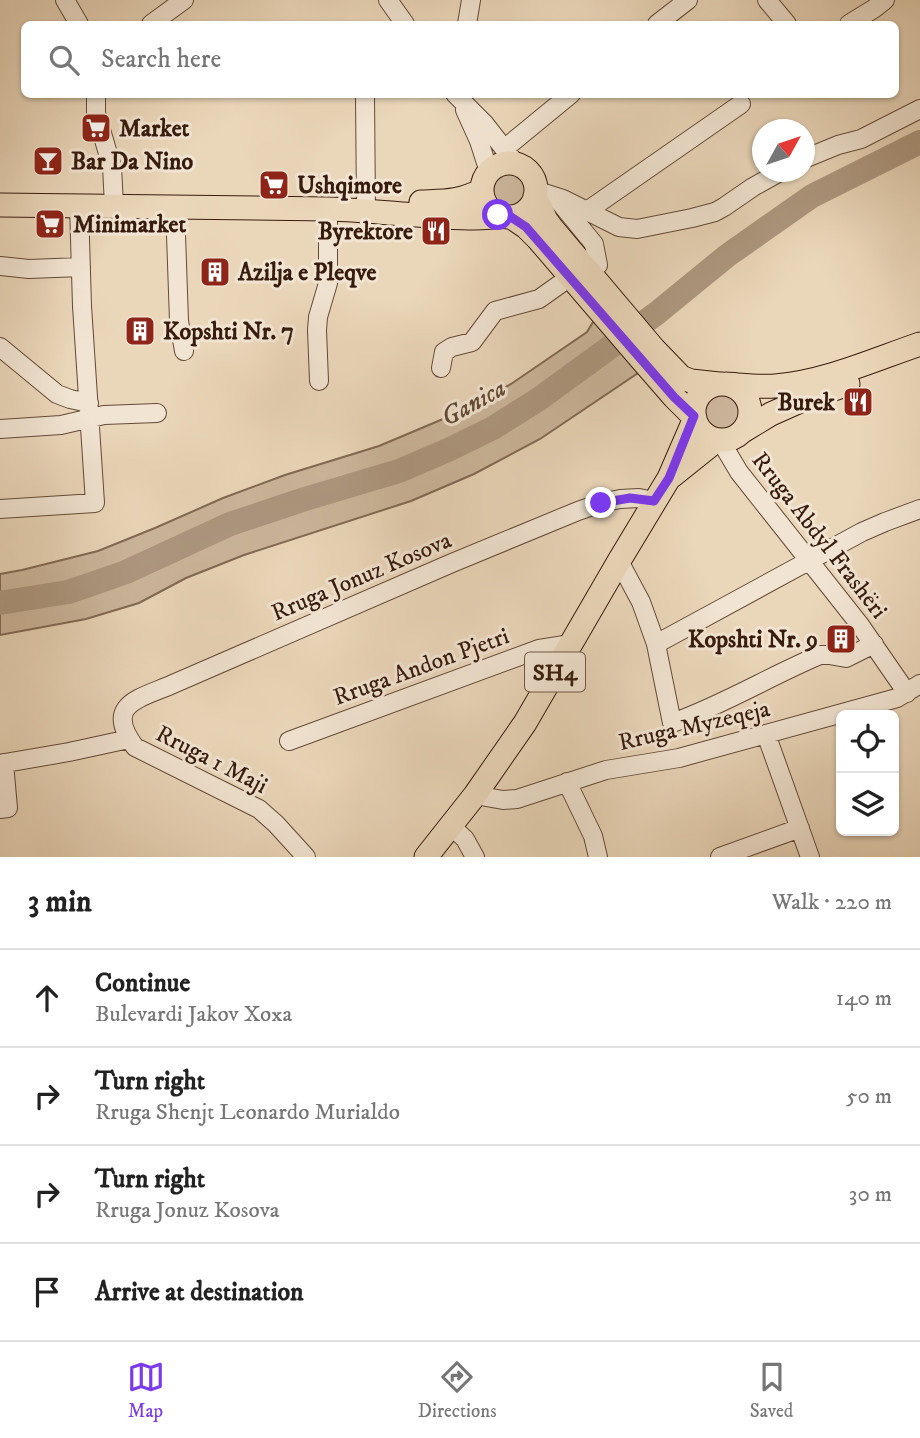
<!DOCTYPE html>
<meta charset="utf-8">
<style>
:root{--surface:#fff;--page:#f6f6f6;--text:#222;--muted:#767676;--line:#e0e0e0;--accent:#7c3aed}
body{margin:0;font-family:"IM FELL DW Pica",serif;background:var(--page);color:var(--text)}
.controls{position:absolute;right:21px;bottom:21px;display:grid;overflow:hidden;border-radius:10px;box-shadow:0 2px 5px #0004}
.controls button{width:63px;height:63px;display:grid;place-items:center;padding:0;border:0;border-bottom:2px solid var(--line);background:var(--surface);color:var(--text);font:35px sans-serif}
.compass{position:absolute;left:752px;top:119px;width:63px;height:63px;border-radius:50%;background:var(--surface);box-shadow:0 2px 5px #0004;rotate:50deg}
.stop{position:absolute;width:21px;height:21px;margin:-16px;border:5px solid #7c3aed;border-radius:50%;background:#fff}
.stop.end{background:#7c3aed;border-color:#fff;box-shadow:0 2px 7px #0008}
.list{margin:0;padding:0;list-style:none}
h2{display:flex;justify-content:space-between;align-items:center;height:91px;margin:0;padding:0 28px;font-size:30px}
h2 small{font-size:23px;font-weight:400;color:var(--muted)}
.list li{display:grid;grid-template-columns:46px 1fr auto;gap:21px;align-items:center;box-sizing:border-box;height:98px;padding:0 28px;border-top:2px solid var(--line)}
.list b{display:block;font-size:26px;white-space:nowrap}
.list p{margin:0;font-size:23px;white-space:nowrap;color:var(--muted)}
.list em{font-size:23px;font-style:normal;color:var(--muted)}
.icon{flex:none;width:38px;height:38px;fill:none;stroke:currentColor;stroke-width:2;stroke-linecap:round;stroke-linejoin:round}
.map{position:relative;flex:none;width:920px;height:857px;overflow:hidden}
.search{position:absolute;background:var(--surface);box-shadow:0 2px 5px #0004;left:21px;right:21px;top:21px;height:77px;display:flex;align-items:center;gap:18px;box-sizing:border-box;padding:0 24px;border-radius:10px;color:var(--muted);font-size:26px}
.sheet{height:483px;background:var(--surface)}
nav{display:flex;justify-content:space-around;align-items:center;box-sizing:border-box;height:98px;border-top:2px solid var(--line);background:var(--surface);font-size:19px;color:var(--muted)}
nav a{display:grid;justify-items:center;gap:4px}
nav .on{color:var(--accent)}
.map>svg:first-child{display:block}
.green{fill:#ccb69c;stroke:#826954;stroke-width:2}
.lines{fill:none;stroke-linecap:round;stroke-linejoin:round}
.river{stroke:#ad977f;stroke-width:24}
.minor-casing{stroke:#644a38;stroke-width:20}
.major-casing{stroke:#371c0d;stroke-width:25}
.minor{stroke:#f1e4d2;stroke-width:18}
.major{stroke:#ead6b9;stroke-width:23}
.route{stroke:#7c3aed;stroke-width:9}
.labels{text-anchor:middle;stroke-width:6;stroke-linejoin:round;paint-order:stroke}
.shield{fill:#f1e4d2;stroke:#6f5848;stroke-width:2}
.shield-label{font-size:23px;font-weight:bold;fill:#371c0d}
.poi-label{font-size:24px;font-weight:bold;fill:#371c0d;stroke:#f1e4d2;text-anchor:start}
.street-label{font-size:24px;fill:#371c0d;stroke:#f1e4d2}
.water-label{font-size:26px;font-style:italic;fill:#604735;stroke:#f1e4d2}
</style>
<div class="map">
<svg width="920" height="857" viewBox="0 0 920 857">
<rect width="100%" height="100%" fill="#ead6b9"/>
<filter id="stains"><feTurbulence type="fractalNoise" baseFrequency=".00286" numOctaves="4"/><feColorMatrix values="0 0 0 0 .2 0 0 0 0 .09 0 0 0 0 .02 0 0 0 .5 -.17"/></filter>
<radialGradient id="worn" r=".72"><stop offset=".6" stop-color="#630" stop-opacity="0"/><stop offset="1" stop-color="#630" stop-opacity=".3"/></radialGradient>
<path class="green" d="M490 190a19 19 0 1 1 38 0a19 19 0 1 1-38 0Z
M596,317L641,371L540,439L474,474L411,501L244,555L186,578L139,603L86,619L0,635V574L22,570L98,551L155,528L223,498L285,475L379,446L443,419L511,384L587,332Z
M704 413a19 19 0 1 1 38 0a19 19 0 1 1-38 0Z"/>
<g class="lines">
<path class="river" d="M0,603L68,592L86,586L126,572L230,524L305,499L399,471L448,450L493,428L539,399L657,313L728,255L812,196L920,142"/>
<g class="minor-casing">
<path id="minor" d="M65,0L79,24
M388,0L405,24
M767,0L787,24
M151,24L184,0
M467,24L471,0
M657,24L688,0
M849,24L875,8L885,0
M96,94V113L112,167L114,205
M365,94L366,210
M455,94L484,123L516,164
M465,110L479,141L489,172
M504,149L571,94
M804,159L838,145L861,139L920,109
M535,190L563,199L619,227L637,229L692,218L715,212L724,207L753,187L780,172
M558,200L594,244L598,265L589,273
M175,206L179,321L184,351
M587,211L741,104
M0,266L29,269L81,267
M0,347L57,394L70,399L89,403
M441,368L444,352L452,347L472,342L495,311L539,299L570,277
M319,381L317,330L318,317L328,283V209
M0,429L61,425L104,415L157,413
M720,440L739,472L860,625L907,693
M0,509L95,503L82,306L79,205
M619,561L641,602L656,644L672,723C723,705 770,676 820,655H829L846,658L874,644
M656,644L862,532L885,522L920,509
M766,734L810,857
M289,741L539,649L571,644
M0,764L69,752L129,739
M567,782L593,836L598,857
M475,795L503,800L517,799L606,770L679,758L897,698L920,684
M0,809L8,808L4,763
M451,826L465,839L475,857
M306,857L276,824L259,809L135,747C103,704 139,699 173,684L452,563L578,511L601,503L620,499L639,498L654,501
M720,857L800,828"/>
</g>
<g class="major-casing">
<path id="major" d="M482 190a27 27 0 1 1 54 0a27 27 0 1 1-54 0Z
M535,196L546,220L551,227L654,349L681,377L691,381L719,384
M421,202C446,201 459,202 482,190
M0,205L328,209C367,210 405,215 444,217C464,218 484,219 504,216
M511,217L526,227L538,239L641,359L674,397L694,417
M694 412a28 28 0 1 1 56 0a28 28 0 1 1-56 0Z
M726,384C742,385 758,387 775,386C825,382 873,360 920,344
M743,431L771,414L798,402L848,384
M672,476L717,440
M426,857L475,795L525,723L619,561L669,478L695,418"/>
</g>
<use href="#minor" class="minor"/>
<use href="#major" class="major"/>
</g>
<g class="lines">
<path class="route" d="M498,215L511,217L526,227L674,397L694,416L669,478L654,501L630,498L601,503"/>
</g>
<defs>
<g id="supermarket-square" transform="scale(1.575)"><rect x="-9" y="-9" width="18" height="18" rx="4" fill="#8f2418" stroke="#f1e4d2"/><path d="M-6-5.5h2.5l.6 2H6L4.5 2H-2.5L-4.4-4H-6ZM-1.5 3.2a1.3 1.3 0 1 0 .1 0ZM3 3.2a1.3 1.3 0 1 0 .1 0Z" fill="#fff"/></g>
<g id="bar-square" transform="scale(1.575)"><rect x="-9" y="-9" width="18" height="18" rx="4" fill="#8f2418" stroke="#f1e4d2"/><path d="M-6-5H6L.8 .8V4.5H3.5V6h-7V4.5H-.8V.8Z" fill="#fff"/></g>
<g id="restaurant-square" transform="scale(1.575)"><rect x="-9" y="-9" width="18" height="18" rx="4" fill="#8f2418" stroke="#f1e4d2"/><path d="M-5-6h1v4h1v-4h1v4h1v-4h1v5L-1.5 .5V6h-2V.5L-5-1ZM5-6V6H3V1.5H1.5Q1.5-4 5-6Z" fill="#fff"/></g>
<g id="building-square" transform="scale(1.575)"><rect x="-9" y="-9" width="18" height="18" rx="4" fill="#8f2418" stroke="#f1e4d2"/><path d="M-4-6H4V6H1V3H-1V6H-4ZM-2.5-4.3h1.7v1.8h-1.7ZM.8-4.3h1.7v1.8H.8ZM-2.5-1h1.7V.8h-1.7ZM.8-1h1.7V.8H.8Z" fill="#fff"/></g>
</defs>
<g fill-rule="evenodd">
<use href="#supermarket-square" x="96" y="128"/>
<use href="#bar-square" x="48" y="161"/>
<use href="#supermarket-square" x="274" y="185"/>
<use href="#supermarket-square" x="50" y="224"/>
<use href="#restaurant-square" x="436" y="231"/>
<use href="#building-square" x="215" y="272"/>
<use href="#building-square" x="140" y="331"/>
<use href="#restaurant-square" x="858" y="402"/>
<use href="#building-square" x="841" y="639"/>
</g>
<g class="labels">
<rect class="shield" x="525" y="652.5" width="60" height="39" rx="5"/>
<g class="shield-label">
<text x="555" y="680">SH4</text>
</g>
<g class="poi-label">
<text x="119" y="136">Market</text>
<text x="71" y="169">Bar Da Nino</text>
<text x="297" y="193">Ushqimore</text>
<text x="73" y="232">Minimarket</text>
<text x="413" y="239" text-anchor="end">Byrektore</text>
<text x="238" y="280">Azilja e Pleqve</text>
<text x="163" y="339">Kopshti Nr. 7</text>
<text x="835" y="410" text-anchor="end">Burek</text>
<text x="818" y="647" text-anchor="end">Kopshti Nr. 9</text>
</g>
<g class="street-label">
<text transform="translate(820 535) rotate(52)" y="8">Rruga Abdyl Frashëri</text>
<text transform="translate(361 576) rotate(-23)" y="8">Rruga Jonuz Kosova</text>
<text transform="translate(421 666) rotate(-20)" y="8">Rruga Andon Pjetri</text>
<text transform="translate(694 725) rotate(-13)" y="8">Rruga Myzeqeja</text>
<text transform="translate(212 759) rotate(27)" y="8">Rruga 1 Maji</text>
</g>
<g class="water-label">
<text transform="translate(473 402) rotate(-29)" y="9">Ganica</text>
</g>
</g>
<rect width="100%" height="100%" filter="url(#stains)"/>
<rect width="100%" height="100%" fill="url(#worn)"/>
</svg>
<div class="controls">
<button><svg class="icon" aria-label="locate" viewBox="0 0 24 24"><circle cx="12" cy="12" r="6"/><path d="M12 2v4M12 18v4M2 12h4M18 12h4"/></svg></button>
<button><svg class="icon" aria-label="layers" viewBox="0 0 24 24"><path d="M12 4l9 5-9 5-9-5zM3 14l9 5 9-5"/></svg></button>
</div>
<svg class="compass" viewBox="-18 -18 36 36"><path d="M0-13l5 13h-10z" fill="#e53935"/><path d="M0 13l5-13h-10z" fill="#767676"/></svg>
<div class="stop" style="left:498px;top:215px"></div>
<div class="stop end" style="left:601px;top:503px"></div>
<div class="search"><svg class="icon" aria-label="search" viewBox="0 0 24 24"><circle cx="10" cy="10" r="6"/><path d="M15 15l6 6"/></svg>Search here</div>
</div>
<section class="sheet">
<h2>3 min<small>Walk · 220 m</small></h2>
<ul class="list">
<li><svg class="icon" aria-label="ahead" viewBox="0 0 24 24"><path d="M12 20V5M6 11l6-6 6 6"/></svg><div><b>Continue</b><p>Bulevardi Jakov Xoxa</p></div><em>140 m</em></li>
<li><svg class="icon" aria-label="right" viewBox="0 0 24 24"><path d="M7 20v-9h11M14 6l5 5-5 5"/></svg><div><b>Turn right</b><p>Rruga Shenjt Leonardo Murialdo</p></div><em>50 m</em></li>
<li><svg class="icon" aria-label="right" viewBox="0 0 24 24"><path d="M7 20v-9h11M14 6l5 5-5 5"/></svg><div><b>Turn right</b><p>Rruga Jonuz Kosova</p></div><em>30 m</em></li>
<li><svg class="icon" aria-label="arrive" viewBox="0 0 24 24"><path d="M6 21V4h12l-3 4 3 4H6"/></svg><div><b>Arrive at destination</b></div></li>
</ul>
</section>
<nav>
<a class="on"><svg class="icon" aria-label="map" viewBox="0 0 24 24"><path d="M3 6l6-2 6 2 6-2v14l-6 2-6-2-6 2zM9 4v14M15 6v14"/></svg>Map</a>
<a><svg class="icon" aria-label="directions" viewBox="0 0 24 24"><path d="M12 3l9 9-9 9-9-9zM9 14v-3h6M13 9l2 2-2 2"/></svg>Directions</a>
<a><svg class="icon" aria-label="saved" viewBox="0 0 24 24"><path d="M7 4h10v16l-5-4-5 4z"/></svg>Saved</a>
</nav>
